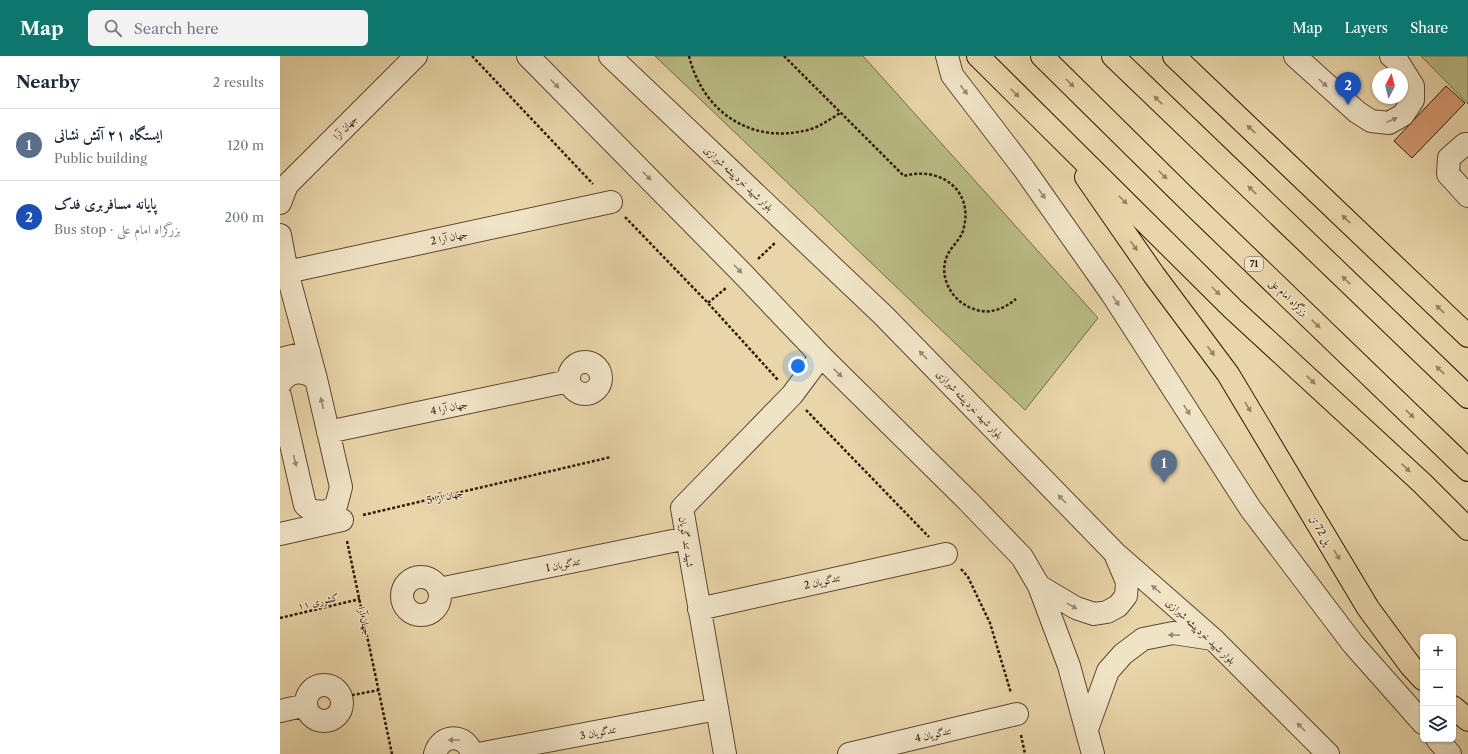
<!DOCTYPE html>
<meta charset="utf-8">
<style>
:root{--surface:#fff;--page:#f2f2f3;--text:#1f2937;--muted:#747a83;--line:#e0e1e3;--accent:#0f766e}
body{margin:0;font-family:"Libre Caslon Text",Amiri,serif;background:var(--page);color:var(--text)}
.controls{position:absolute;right:12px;bottom:12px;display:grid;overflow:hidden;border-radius:6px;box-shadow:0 1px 3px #0004}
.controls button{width:36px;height:36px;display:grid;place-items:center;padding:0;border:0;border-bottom:1px solid var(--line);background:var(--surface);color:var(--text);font:20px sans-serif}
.compass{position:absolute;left:1092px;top:12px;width:36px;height:36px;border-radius:50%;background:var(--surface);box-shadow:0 1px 3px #0004;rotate:7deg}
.you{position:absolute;left:518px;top:310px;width:14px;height:14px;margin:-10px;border:3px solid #fff;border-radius:50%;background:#1a73e8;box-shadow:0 0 0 6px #1a73e833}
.badge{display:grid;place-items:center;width:26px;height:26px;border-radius:50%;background:var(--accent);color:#fff;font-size:13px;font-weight:700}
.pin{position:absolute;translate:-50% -33px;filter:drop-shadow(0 1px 2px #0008)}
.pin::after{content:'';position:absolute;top:21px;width:14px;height:12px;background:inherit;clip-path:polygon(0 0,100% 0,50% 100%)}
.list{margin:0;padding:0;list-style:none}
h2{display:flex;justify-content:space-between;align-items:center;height:52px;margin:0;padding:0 16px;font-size:17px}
h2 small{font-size:13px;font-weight:400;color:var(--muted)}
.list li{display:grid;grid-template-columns:26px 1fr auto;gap:12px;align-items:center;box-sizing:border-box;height:72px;padding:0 16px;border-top:1px solid var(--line)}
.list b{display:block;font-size:15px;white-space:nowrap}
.list p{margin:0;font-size:13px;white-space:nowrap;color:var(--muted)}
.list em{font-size:13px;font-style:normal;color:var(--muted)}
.icon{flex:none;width:22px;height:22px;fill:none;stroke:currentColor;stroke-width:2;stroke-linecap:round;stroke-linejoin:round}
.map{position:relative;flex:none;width:1188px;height:698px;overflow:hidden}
header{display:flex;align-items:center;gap:24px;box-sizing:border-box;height:56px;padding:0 20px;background:var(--accent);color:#fff}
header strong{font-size:19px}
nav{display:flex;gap:22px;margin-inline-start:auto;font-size:14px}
.search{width:280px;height:36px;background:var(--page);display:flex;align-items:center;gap:10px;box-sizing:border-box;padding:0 14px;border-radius:6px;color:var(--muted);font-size:15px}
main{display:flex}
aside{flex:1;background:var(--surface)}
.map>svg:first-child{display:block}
.green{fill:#babc85;stroke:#776a48}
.building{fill:#d49a70;stroke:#34170a}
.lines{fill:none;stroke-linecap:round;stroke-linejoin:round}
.minor-casing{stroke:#614632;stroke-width:24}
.highway-casing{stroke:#34170a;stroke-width:24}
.path{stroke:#34170a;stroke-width:2.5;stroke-dasharray:3 2;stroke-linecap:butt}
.minor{stroke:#f0e4c7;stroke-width:22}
.highway{stroke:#e8d5a9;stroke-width:22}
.oneway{fill:#978061}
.oneway2{fill:#9b8872}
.labels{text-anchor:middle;stroke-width:3;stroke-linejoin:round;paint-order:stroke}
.shield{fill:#f0e4c7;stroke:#6c5443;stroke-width:1}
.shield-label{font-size:9px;font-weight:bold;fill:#34170a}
.street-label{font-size:10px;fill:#34170a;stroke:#f0e4c7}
</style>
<header>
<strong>Map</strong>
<div class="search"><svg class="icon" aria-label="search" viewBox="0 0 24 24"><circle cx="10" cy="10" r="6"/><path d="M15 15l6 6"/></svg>Search here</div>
<nav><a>Map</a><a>Layers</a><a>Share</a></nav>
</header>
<main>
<aside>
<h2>Nearby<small>2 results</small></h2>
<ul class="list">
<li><span class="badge" style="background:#5c6f8a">1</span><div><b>ایستگاه ۲۱ آتش نشانی</b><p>Public building</p></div><em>120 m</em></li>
<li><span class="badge" style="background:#1a4fb4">2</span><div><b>پایانه مسافربری فدک</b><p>Bus stop · بزرگراه امام علی</p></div><em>200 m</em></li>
</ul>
</aside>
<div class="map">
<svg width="1188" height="698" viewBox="0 0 1188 698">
<rect width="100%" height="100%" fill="#e8d5a9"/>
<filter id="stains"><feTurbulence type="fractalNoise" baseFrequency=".005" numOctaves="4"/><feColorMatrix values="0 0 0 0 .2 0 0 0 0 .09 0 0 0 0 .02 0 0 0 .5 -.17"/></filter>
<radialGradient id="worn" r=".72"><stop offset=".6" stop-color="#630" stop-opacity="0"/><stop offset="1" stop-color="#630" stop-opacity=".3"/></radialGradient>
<path class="green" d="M375,0H583L818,262L745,354Z
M1141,0H1188V48Z"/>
<path class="building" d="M1166,30L1185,47L1132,102L1114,85Z"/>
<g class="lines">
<g class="minor-casing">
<path id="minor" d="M248,0L462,217L541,300L688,445L742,501L759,530L789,610L813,698
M330,0L603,259L835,497L933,583L1048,698
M667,0L672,19L744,113L832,238L970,452L1073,588L1143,667
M1015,0L1077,56L1091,65L1109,67L1123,59L1133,44V30L1118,6L1111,0
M1188,88H1185L1169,102L1168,118L1188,140
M0,147L7,129L136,0
M0,179L7,216L36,323L61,431L56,450L46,456L32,455L25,449L0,340
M7,216L331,146
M0,303L29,296
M289 322a16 16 0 1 1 32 0a16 16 0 1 1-32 0Z
M0,328C9,313 24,314 36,323
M48,376L289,325
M0,478L62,464
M122 540a19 19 0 1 1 38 0a19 19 0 1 1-38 0Z
M759,530L796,552L814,558L827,556L838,550L846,540L847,526L836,500
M159,533L407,482
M419,553L666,498
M26 647a18 18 0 1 1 36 0a18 18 0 1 1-36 0Z
M0,655L26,649
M807,673L828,615L843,598L863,583L893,577L933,583
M1157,683L1170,698
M155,698C161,677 186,677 192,698
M198,698L437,653
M445,698L402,452L512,339L541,300
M569,698L737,658"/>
</g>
<g class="highway-casing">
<path id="highway" d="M698,0L953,253L1142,427L1188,473
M762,0L910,146L1188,414
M833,0L1188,341
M894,0L1188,280
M806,121L874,219L948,318L1088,552L1130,609L1143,623
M1173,651L1188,664"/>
</g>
<path class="path" d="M192,0L313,128
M409,0C423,57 473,90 531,73C542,69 551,63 560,57
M504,0L624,120C659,110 693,133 684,171C682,183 672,189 667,200C658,221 672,246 694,253C709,259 724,253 736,243
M345,161L428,247L498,324
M478,203L496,186
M428,247L446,232
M526,354L649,481
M83,459L331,401
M67,485L112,698
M681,513L688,521L710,567L731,637
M0,562L80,543
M62,641L99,634
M741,679L745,698"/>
<use href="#minor" class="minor"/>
<use href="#highway" class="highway"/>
</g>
<defs><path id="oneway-solid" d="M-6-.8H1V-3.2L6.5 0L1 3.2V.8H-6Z"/></defs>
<g class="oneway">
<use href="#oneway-solid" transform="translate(790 27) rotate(45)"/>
<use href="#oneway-solid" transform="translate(735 37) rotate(45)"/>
<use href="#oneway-solid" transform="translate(878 44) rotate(-136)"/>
<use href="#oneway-solid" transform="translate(971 73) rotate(-136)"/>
<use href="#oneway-solid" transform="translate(883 119) rotate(45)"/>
<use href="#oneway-solid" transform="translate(972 134) rotate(-136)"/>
<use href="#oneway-solid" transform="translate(843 144) rotate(45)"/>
<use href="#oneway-solid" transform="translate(1066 163) rotate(-136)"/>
<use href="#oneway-solid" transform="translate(854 190) rotate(55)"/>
<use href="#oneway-solid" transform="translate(1066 224) rotate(-136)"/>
<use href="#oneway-solid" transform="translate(936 235) rotate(45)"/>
<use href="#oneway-solid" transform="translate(1160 253) rotate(-136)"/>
<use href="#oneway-solid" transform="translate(1036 268) rotate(44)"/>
<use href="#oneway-solid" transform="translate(931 295) rotate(53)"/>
<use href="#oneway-solid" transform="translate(1160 314) rotate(-136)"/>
<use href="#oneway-solid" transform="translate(1031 324) rotate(43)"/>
<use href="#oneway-solid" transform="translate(968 351) rotate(59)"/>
<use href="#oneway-solid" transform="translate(1130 358) rotate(44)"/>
<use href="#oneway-solid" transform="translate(1126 412) rotate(43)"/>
<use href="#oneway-solid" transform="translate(1057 499) rotate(59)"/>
</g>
<g class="oneway2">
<use href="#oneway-solid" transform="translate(1043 27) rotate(42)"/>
<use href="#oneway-solid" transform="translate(275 28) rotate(45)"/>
<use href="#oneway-solid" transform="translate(684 34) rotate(53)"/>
<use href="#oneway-solid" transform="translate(1112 64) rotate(-22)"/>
<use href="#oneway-solid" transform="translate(367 120) rotate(45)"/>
<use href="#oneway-solid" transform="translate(762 138) rotate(55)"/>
<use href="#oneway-solid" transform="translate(458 213) rotate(46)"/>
<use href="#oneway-solid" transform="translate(836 245) rotate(57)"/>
<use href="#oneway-solid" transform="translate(643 299) rotate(-134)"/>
<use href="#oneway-solid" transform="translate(558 317) rotate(45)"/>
<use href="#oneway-solid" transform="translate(42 347) rotate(-103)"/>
<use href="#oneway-solid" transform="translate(907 354) rotate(57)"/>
<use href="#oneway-solid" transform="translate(15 405) rotate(77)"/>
<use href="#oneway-solid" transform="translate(782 443) rotate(-134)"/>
<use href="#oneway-solid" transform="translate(876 533) rotate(-139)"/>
<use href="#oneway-solid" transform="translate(792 550) rotate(29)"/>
<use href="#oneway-solid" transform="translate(894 579) rotate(-179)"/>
<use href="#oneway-solid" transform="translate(1021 671) rotate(-135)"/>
<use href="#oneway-solid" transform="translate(174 684) rotate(180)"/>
</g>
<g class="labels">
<rect class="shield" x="965" y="201" width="18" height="14" rx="3"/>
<g class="shield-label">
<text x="974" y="211">71</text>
</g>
<g class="street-label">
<text transform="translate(65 71) rotate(-45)" y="4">جهان آرا</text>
<text transform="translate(459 122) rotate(43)" y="4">بلوار شهید خردپیشه شیرازی</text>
<text transform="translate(169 181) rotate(-12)" y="4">جهان آرا 2</text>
<text transform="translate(1009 241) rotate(44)" y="4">بزرگراه امام علی</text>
<text transform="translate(690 348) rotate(46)" y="4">بلوار شهید خردپیشه شیرازی</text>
<text transform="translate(169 351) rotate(-12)" y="4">جهان آرا 4</text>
<text transform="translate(165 440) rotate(-13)" y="4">جهان آرا 5</text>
<text transform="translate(1041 474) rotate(59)" y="4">پل 72 تن</text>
<text transform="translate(407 486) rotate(81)" y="4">شهید تند گویان</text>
<text transform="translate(283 508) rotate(-12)" y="4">تندگویان 1</text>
<text transform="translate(542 525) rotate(-13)" y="4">تندگویان 2</text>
<text transform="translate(38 545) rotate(-13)" y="4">کشوری ۱۱</text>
<text transform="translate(85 565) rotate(78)" y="4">جهان آرا</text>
<text transform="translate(921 575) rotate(43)" y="4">بلوار شهید خردپیشه شیرازی</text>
<text transform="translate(318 676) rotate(-11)" y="4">تندگویان 3</text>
<text transform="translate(653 678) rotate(-13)" y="4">تندگویان 4</text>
</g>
</g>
<rect width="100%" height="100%" filter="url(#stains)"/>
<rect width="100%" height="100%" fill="url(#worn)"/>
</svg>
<div class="controls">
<button>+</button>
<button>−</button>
<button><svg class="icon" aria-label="layers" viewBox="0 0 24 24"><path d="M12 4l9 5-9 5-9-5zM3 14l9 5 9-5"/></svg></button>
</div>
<svg class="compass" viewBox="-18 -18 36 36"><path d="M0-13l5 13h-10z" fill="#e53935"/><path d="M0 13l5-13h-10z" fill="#747a83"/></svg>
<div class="you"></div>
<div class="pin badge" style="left:884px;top:427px;background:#5c6f8a">1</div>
<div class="pin badge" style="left:1068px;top:49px;background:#1a4fb4">2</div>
</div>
</main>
